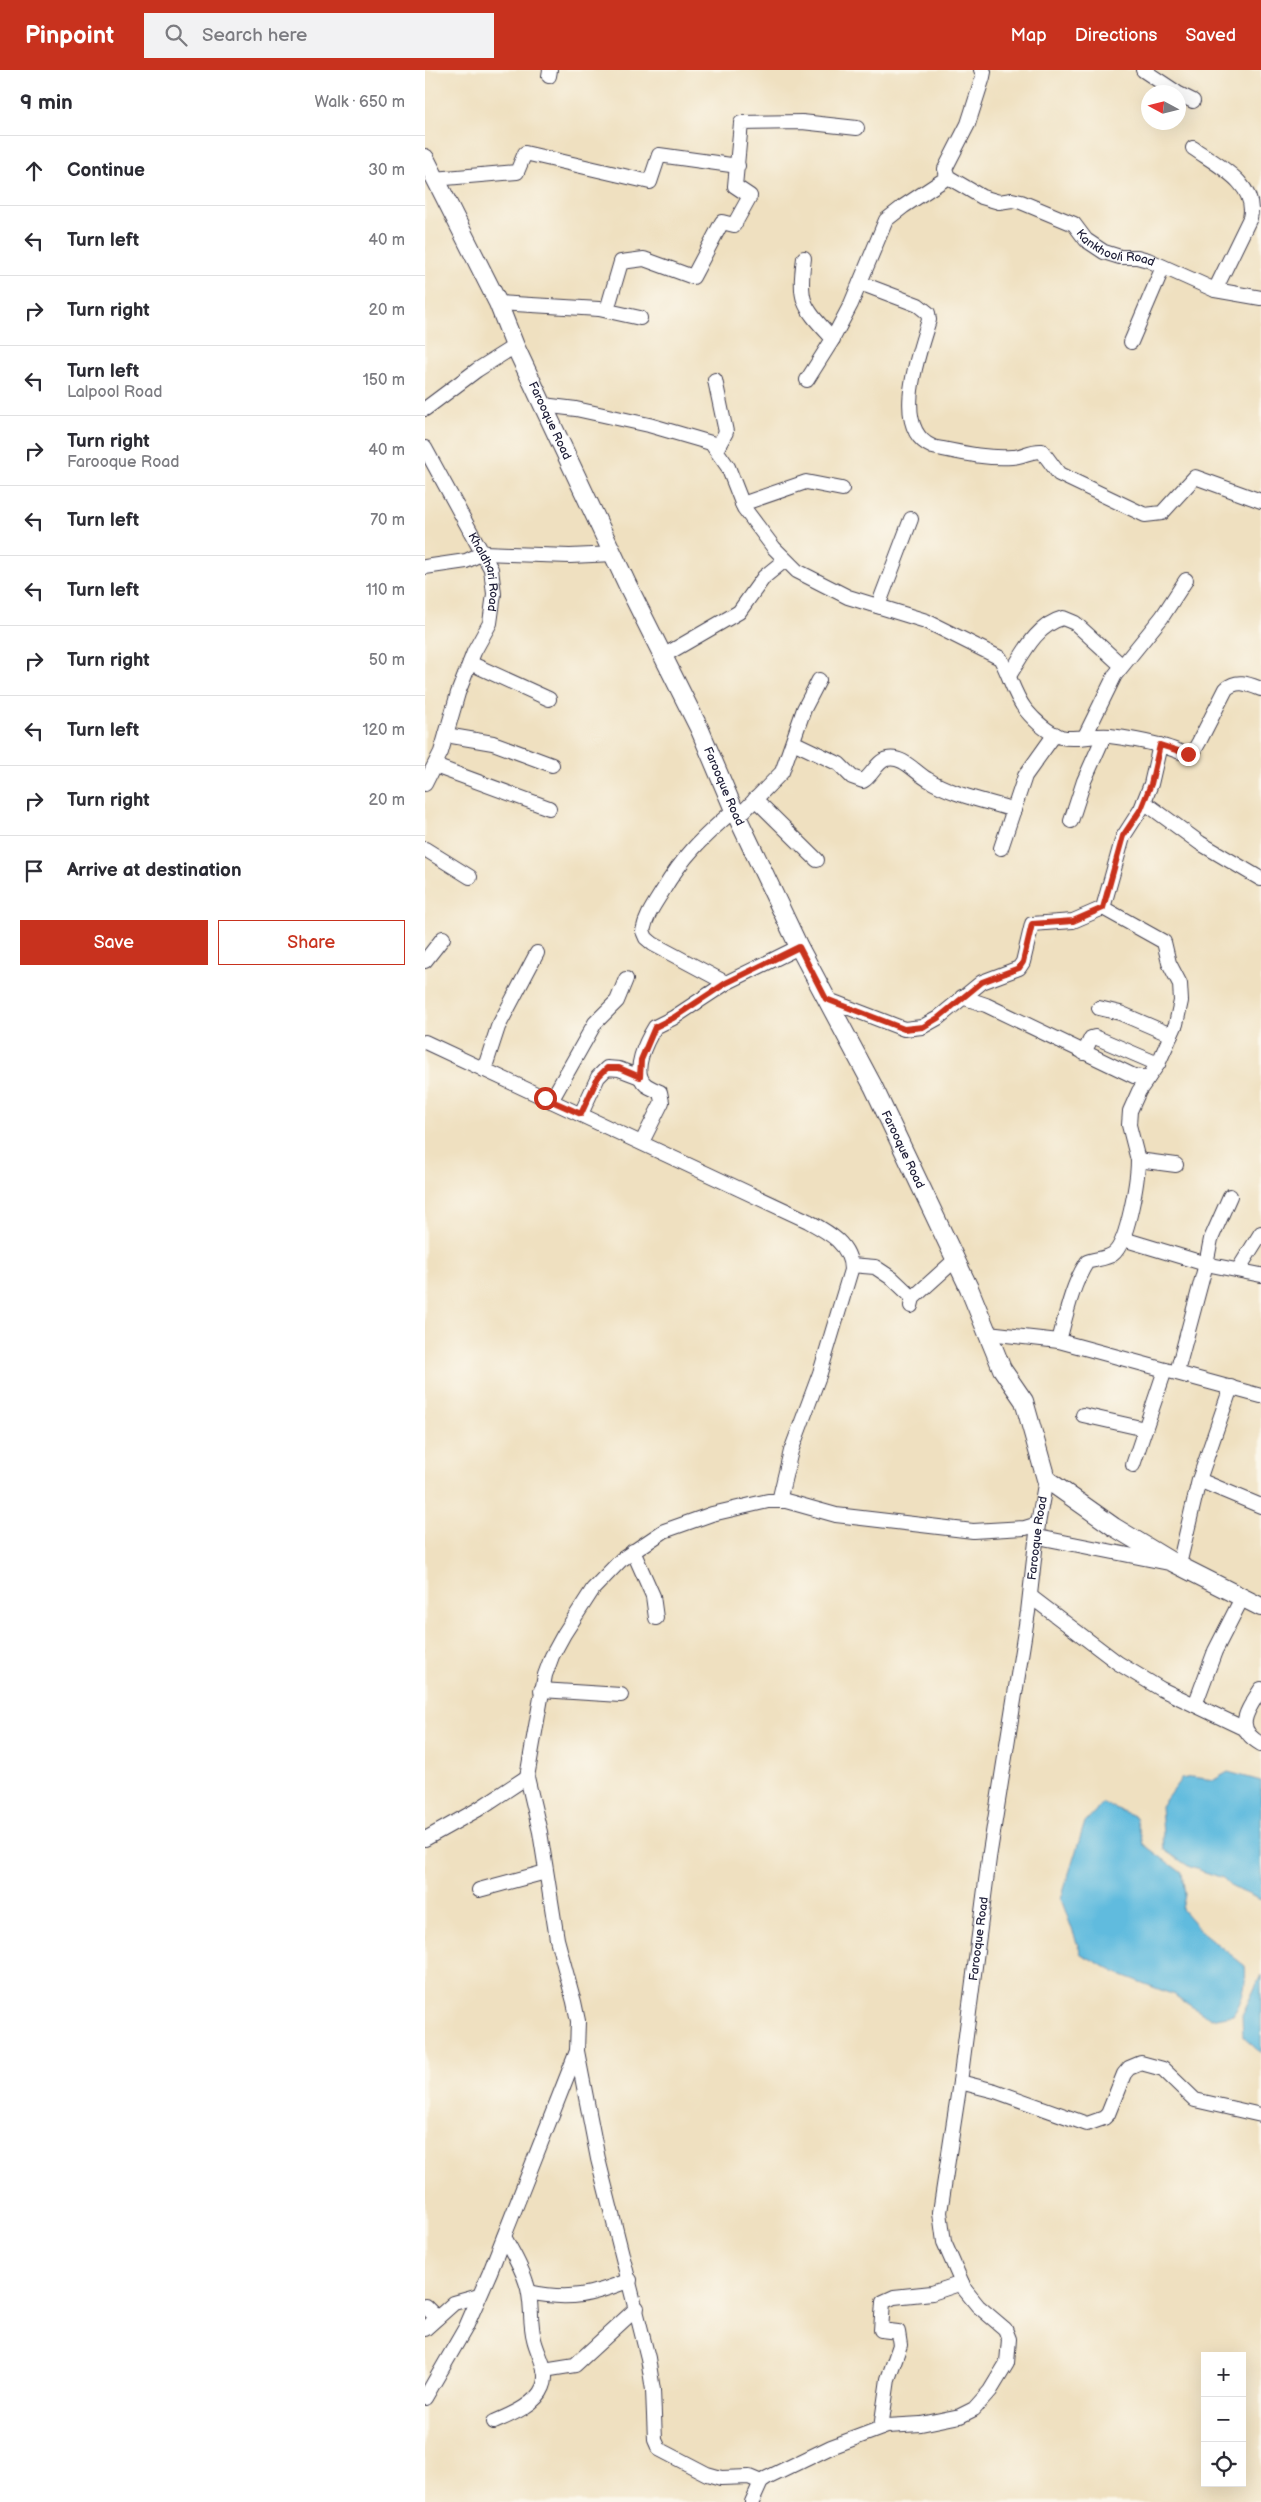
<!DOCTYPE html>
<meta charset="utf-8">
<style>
:root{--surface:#fff;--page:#f2f2f3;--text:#2b2b33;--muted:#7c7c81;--line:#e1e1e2;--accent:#c8321e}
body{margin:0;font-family:"Balsamiq Sans",sans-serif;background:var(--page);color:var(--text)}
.controls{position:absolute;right:15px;bottom:15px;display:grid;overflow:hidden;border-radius:0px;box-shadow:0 5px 20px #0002}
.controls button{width:45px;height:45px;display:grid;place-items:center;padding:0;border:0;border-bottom:1px solid var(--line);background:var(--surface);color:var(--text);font:25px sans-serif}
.compass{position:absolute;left:716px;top:15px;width:45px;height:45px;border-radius:50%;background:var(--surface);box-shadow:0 5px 20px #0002;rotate:277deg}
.stop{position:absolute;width:15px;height:15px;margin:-11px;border:4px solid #c8321e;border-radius:50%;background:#fff}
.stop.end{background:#c8321e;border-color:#fff;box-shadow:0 1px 5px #0008}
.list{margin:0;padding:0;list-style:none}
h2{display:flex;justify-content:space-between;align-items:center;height:65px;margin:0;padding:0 20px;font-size:21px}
h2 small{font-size:16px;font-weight:400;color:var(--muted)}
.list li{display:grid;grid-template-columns:32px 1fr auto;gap:15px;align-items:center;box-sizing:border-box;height:70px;padding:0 20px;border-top:1px solid var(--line)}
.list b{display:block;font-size:19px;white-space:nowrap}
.list p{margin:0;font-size:16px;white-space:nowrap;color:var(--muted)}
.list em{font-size:16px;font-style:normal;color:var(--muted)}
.actions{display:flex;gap:10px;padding:15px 20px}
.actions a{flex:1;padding:11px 0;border:1px solid var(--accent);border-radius:0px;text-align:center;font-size:18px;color:var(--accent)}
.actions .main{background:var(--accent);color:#fff}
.icon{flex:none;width:28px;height:28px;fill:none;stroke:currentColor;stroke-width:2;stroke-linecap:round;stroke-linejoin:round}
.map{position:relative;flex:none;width:836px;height:2432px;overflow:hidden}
header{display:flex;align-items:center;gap:30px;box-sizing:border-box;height:70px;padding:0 25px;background:var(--accent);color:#fff}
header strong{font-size:24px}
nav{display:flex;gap:28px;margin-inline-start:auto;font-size:18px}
.search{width:350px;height:45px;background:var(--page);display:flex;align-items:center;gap:12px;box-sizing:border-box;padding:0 18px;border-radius:0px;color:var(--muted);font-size:19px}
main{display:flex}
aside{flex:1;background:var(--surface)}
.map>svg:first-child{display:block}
.water{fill:#61bbde;stroke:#426e8c}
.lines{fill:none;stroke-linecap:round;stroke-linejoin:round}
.minor-casing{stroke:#413e4f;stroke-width:16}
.major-casing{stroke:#413e4f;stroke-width:20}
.minor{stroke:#fff;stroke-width:14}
.major{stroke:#fff;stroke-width:18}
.route{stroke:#c8321e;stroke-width:6}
.labels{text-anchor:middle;stroke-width:4.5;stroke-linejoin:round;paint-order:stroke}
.street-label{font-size:12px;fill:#22223b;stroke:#fbf7ec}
</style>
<header>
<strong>Pinpoint</strong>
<div class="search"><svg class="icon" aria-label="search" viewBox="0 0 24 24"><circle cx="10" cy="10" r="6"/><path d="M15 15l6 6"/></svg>Search here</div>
<nav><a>Map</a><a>Directions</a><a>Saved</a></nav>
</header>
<main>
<aside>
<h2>9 min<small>Walk · 650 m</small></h2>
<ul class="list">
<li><svg class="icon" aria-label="ahead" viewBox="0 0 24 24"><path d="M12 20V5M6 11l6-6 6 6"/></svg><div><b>Continue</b></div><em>30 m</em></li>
<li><svg class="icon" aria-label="left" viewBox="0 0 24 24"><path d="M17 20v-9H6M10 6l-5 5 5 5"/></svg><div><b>Turn left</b></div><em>40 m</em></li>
<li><svg class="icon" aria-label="right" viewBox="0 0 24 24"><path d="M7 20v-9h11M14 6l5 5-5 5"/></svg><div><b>Turn right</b></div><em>20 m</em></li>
<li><svg class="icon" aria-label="left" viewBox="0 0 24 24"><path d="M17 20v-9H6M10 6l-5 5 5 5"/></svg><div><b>Turn left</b><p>Lalpool Road</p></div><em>150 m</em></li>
<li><svg class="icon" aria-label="right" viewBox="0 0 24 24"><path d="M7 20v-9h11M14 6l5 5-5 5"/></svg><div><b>Turn right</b><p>Farooque Road</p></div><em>40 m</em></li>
<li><svg class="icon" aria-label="left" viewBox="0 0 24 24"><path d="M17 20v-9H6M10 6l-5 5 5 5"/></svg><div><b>Turn left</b></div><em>70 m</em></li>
<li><svg class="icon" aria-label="left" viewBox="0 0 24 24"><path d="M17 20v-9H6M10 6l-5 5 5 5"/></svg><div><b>Turn left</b></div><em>110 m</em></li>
<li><svg class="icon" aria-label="right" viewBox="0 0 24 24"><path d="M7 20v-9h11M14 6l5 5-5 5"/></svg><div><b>Turn right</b></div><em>50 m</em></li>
<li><svg class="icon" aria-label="left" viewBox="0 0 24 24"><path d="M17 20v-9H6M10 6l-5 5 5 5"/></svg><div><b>Turn left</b></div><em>120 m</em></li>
<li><svg class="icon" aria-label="right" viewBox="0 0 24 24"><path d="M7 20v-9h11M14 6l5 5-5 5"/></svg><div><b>Turn right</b></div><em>20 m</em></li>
<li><svg class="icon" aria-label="arrive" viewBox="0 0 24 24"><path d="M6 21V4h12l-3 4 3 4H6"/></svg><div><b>Arrive at destination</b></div></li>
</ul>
<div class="actions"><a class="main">Save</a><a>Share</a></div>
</aside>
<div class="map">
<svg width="836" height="2432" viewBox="0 0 836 2432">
<rect width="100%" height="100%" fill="#fbf7ec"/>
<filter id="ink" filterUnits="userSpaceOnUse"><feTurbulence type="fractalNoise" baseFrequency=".02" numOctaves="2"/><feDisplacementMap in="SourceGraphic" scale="10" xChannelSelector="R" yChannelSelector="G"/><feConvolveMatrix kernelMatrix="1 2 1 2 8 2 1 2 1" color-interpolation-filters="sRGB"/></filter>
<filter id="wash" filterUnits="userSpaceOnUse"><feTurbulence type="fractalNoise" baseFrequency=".0096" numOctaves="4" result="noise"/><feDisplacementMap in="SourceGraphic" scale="20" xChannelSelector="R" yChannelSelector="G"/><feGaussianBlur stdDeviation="1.12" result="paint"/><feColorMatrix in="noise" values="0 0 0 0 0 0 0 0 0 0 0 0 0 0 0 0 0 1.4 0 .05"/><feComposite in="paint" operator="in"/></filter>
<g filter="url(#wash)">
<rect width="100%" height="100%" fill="#efe0c0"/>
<path class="water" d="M803,1702L836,1711V1830L807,1817L798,1808L765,1797L739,1780L736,1736L756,1709L767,1707L789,1710Z
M678,1733L711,1747L718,1774L757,1803L760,1825L757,1839L777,1862L820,1896C822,1914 818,1930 808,1945L786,1949L749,1925L694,1904L656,1884L636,1829L660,1752Z
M836,1905V1983L818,1967L817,1945Z"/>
</g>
<g filter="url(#ink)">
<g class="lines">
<g class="minor-casing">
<g id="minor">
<path id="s1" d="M556,0L559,2L558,7L543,54L520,99L523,107L557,127L574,132L587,130L596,132L649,154L661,170L679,182L695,187H712L723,190L790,220L836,228"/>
<path d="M718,0L751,22"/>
<path d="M124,6L125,0"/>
<path d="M754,24L768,31"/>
<path d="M768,78C792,95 833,114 825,148L790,220"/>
<path d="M9,109L92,102L100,83L225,112L234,85L313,96"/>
<path d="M379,188C373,233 378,236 408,269"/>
<path d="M435,213L493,235L503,243L504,250C494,283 465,359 508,377C533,382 561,389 587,387C598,387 605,380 617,381L634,404L720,445L737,443L770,407L836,431"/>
<path d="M73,233L174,239L215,248"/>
<path d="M182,240L196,192L219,189L268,207L297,152L309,155L325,126L310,116L316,53L377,52L432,58"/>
<path d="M706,272L738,197"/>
<path d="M290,310L301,362L291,380"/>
<path d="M382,310L406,272L426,234L461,150L479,136L523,107"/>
<path d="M118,335L151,339L224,355L286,373L303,397L319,438L349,478L372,501L423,527L501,551L575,588C585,605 588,623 600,639C609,650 623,663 636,667C652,671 669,664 685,666C701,668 718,671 734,675C744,677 753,682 763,684L770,679L774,672L801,619C812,609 823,614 836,619"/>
<path d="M0,339L52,300L90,276"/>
<path id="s2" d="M0,378L66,499L69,524L65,553L49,582L33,623L16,682L0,714"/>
<path d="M317,434L381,412L417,419"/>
<path d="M0,497L41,491L58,483L145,486L189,484"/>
<path d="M453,536L486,449"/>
<path d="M238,586L314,542L339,507L360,490"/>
<path d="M45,593L124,629"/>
<path d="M584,606C598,584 611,555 638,548L650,553L696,595"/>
<path d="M21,665L68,673L127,695"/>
<path d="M660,666L690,605L737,547L761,510"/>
<path d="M368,672L414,694L427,707L438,711C447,706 452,691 462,689C477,685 490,702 502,709C527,725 561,731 589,740"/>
<path d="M10,696L124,738"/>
<path d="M330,729L392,790"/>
<path d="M719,732L775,773L836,809"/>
<path d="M313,747L357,702L379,639L394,610"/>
<path d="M646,751L659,711L679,666"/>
<path d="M576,778L600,706L630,664"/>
<path d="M0,779L45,807"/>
<path d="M678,838L739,872L744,893L755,914L756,931L751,954L733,994L714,1021L705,1041L704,1055L713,1090"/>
<path d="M0,891L18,868"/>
<path d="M301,913L228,874L221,868L218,861C221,846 229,835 237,822C258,786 278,767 309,740"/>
<path d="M537,927L561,935L709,1006L723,1008"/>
<path d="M401,929L479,959L497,957L513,948L557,912L594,898L598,892L607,854L648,851L678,838L698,767L716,739L726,714L735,675"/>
<path d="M674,938L695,943L746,965"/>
<path d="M0,972L383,1151C403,1162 426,1174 426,1200L395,1303L366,1381L354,1431"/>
<path d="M659,983L666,968L670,967L733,994"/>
<path d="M59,1000L73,957L112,883"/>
<path d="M126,1031L170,953L192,931L201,909"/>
<path d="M156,1044L173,1007L182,998L194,999L215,1007"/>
<path d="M217,1072L237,1032L235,1022C231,1020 225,1018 221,1015C205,1002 222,970 230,957L248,948L301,913L374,877"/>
<path d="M698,1169L781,1194L836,1205"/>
<path d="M426,1195L450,1197L468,1209L488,1228"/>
<path d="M813,1200L836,1163"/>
<path d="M486,1236L488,1228L530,1190"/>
<path d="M563,1263L634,1271L836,1326"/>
<path d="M634,1271C641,1245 647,1215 662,1192C670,1189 681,1189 688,1184C703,1173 713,1108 713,1090L751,1095"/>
<path d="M752,1302L781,1194L786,1169L805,1126"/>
<path d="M658,1345L720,1359"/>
<path d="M708,1395L740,1300"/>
<path d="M774,1410L836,1436"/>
<path d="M613,1467L754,1495L774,1410L806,1317"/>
<path d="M208,1481L228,1526L231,1548"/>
<path d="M605,1526L693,1593L736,1619L820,1659"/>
<path d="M836,1619C823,1640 807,1658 836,1674"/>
<path d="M116,1620L196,1625"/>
<path d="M770,1635L790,1581L817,1528"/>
<path d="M0,1769L52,1740L102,1707"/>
<path d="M54,1820L121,1802"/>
<path d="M152,1981L173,2089L223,2288L228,2320L230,2370L234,2379L282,2404L296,2408L324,2407L336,2412"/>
<path d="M535,2012L570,2021L662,2054L679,2048L683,2044L699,2004L704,1998L716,1993L738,1999L770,2030L836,2045"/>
<path d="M104,2222C145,2231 167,2225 205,2210"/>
<path d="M0,2236L12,2248"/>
<path d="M0,2259L29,2233L54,2226"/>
<path d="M119,2300L150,2295L212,2238"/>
<path d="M0,2328L41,2257L65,2202L152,1981L153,1951L149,1932L132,1869L115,1762L102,1707L120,1605L127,1586L139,1564L168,1519L196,1490L239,1461L287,1444L343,1431H361L411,1445L548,1461L600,1458L613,1454"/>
<path d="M69,2352C85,2345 111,2335 118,2317C125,2301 112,2284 109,2269C104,2250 108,2230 101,2212C96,2196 87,2181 79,2167"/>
<path d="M456,2358L463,2309L475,2275L473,2262L456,2260L458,2232L469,2227L507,2223L537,2213"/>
<path id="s3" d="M327,2432L336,2412L342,2408L406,2377L462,2356L496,2354L535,2346L549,2339L565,2321L582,2293L584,2269L580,2259L553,2236L540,2220L519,2172L515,2142L535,2012L564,1788L603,1542L613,1454L621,1409"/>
</g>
</g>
<g class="major-casing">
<g id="major">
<path id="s4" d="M0,88L73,233L90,276L203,516L275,660L309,740L374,877L448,1016L544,1218L577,1299L599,1331L621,1409L689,1457L747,1492L836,1537"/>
</g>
</g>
<use href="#minor" class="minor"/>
<use href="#major" class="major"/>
</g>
</g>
<g class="lines" filter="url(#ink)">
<path class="route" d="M120,1028L156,1044L173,1007L182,998H194L215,1007L216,990L230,957L248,948L301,913L374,877L401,929L479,959L498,957L513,948L557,912L594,898L598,892L607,854L648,851L678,838L698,766L716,739L726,714L735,675L763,684"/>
</g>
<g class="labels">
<g class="street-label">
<text dy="4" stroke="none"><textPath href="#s1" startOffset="305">Kankhooli Road</textPath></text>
<text dy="4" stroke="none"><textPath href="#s4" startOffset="291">Farooque Road</textPath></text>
<text dy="4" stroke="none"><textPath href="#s2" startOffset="139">Khaldhari Road</textPath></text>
<text dy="4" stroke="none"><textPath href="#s4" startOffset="696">Farooque Road</textPath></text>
<text dy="4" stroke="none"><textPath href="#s4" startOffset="1101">Farooque Road</textPath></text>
<text dy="4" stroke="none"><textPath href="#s3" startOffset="1161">Farooque Road</textPath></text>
<text dy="4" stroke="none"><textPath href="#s3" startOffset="756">Farooque Road</textPath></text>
</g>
</g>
</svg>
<div class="controls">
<button>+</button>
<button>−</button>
<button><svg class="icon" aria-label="locate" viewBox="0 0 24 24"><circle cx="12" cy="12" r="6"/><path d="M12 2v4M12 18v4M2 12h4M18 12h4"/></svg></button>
</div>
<svg class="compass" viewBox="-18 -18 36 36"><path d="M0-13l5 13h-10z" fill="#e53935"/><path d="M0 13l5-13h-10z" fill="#7c7c81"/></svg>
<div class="stop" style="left:120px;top:1028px"></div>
<div class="stop end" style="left:763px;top:684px"></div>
</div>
</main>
